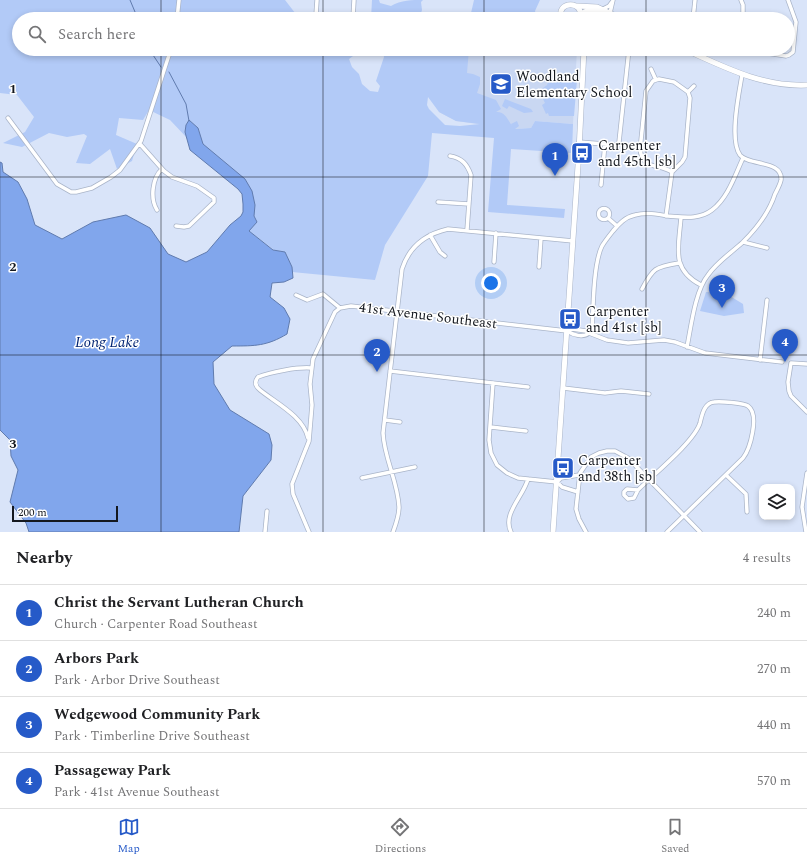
<!DOCTYPE html>
<meta charset="utf-8">
<style>
:root{--surface:#fff;--page:#f6f6f6;--text:#202124;--muted:#757577;--line:#e0e0e0;--accent:#265ac8}
body{margin:0;font-family:Spectral,serif;background:var(--page);color:var(--text)}
.controls{position:absolute;right:12px;bottom:12px;display:grid;overflow:hidden;border-radius:8px;box-shadow:0 2px 6px #0003}
.controls button{width:36px;height:36px;display:grid;place-items:center;padding:0;border:0;border-bottom:1px solid var(--line);background:var(--surface);color:var(--text);font:20px sans-serif}
.scale{position:absolute;left:12px;bottom:10px;width:106px;box-sizing:border-box;padding-left:4px;border:2px solid #14181f;border-top:0;font-size:11px;line-height:14px;white-space:nowrap;color:#14181f;-webkit-text-stroke:3px #fff;paint-order:stroke}
.you{position:absolute;left:491px;top:283px;width:14px;height:14px;margin:-10px;border:3px solid #fff;border-radius:50%;background:#1a73e8;box-shadow:0 0 0 6px #1a73e833}
.badge{display:grid;place-items:center;width:26px;height:26px;border-radius:50%;background:var(--accent);color:#fff;font-size:13px;font-weight:700}
.pin{position:absolute;translate:-50% -33px;filter:drop-shadow(0 1px 2px #0008)}
.pin::after{content:'';position:absolute;top:21px;width:14px;height:12px;background:inherit;clip-path:polygon(0 0,100% 0,50% 100%)}
.list{margin:0;padding:0;list-style:none}
h2{display:flex;justify-content:space-between;align-items:center;height:52px;margin:0;padding:0 16px;font-size:17px}
h2 small{font-size:13px;font-weight:400;color:var(--muted)}
.list li{display:grid;grid-template-columns:26px 1fr auto;gap:12px;align-items:center;box-sizing:border-box;height:56px;padding:0 16px;border-top:1px solid var(--line)}
.list b{display:block;font-size:15px;white-space:nowrap}
.list p{margin:0;font-size:13px;white-space:nowrap;color:var(--muted)}
.list em{font-size:13px;font-style:normal;color:var(--muted)}
.icon{flex:none;width:22px;height:22px;fill:none;stroke:currentColor;stroke-width:2;stroke-linecap:round;stroke-linejoin:round}
.map{position:relative;flex:none;width:807px;height:532px;overflow:hidden}
.search{position:absolute;background:var(--surface);box-shadow:0 2px 6px #0003;left:12px;right:12px;top:12px;height:44px;display:flex;align-items:center;gap:10px;box-sizing:border-box;padding:0 14px;border-radius:22px;color:var(--muted);font-size:15px}
.sheet{height:276px;background:var(--surface)}
nav{display:flex;justify-content:space-around;align-items:center;box-sizing:border-box;height:56px;border-top:1px solid var(--line);background:var(--surface);font-size:11px;color:var(--muted)}
nav a{display:grid;justify-items:center;gap:2px}
nav .on{color:var(--accent)}
.map>svg:first-child{display:block}
.built{fill:#c9d7f2}
.green{fill:#b2caf7;fill-rule:evenodd}
.water{fill:#81a6ec;stroke:#607bae}
.lines{fill:none;stroke-linecap:round;stroke-linejoin:round}
.stream{stroke:#607bae;stroke-width:1}
.street-casing{stroke:#aab5c9;stroke-width:5}
.secondary-casing{stroke:#aab5c9;stroke-width:6}
.street{stroke:#fff;stroke-width:3.5}
.secondary{stroke:#fff;stroke-width:5}
.grid{fill:none;stroke:#14181f;stroke-width:1;stroke-opacity:0.55}
.labels{text-anchor:middle;stroke-width:3;stroke-linejoin:round;paint-order:stroke}
.poi-label{font-size:14px;fill:#14181f;stroke:#fff;text-anchor:start}
.street-label{font-size:14px;fill:#14181f;stroke:#fff}
.water-label{font-size:15px;font-style:italic;fill:#032574;stroke:#fff}
.grid-label{font-size:13px;text-anchor:middle;font-weight:bold;fill:#14181f;stroke:#fff;stroke-width:3;stroke-linejoin:round;paint-order:stroke}
</style>
<div class="map">
<svg width="807" height="532" viewBox="0 0 807 532">
<rect width="100%" height="100%" fill="#d9e4f9"/>
<path class="built" d="M429,49H577L573,124L535,121L531,128L513,129L456,121L439,112Z"/>
<path class="green" d="M0,0H285L299,18L316,16L342,19H19V49H369L367,50H361L349,59L352,67L359,74L362,84L370,91L378,92L380,86L376,81L384,57L383,52L384,49H469L467,73L473,74L480,77V84L477,93L496,100L501,109L496,112C505,111 508,120 512,126L511,124L517,121L519,126L515,129L531,128L535,121L573,124L572,153L511,149L507,205L565,209L564,218L488,212L494,138L432,133L428,176L385,245L375,280L292,272V267L285,252L274,250L249,231L257,222L254,216V205L245,179L203,144L198,128L189,120C184,126 185,132 188,139L170,120L149,110L143,120L119,118L116,135L137,144L132,161L117,169L110,149L90,164L76,163L87,136L84,134L67,137L49,133L22,147L3,143L25,132L34,117L17,95L0,93ZM428,97L439,112L456,121L480,124L460,126L445,125L429,109L427,105Z
M372,0H379L380,3L391,6C401,0 412,0 423,0L421,2L422,10L420,16L427,19H371Z
M474,0H540L535,11L537,19H475L471,13Z
M552,75C558,75 562,78 568,76L572,79L577,80L574,116H549L548,113L546,114L542,105L545,103L542,97L543,88L547,85L549,79L552,78Z
M505,99L531,109L533,112L524,113L509,106L507,109L502,106Z
M706,292L725,293L743,304L744,313L724,316L700,311Z"/>
<path class="water" d="M189,120L198,128L203,144L245,179L252,191L255,205L254,216L257,222L249,231L273,250L285,252L292,267L293,278L284,282L272,283L270,297L284,308L290,319L287,334C267,346 255,346 232,346L213,362L214,384L230,410L269,434L272,445L271,460L243,496L239,532H29L26,523L10,502L18,470L11,456L10,440L0,430V162L2,163L3,172L18,182L27,199L35,225L62,239L93,222L126,215L150,228L168,254L186,262L207,252L230,225L241,216L243,212V204L242,194L238,189L190,150L185,132L186,125Z"/>
<g class="lines">
<path class="stream" d="M130,0L138,19
M149,49L161,67
M169,72L186,104L189,121"/>
<g class="street-casing">
<path id="street" d="M741,0L743,5V19
M603,9L609,6L612,2
M608,13H610L613,0
M316,15L317,0
M353,18L354,0
M177,19L179,0
M693,19L695,0
M752,49L761,52L786,56L789,55L793,52L796,22L788,0
M651,69L656,80
M688,92L694,86
M8,118L57,184L71,192H76L92,188L111,177L120,170L141,141L171,49
M579,142L617,145L619,142L629,49
M140,144L164,171L172,177L197,186L214,198V202L189,226L184,227L176,226
M450,156C462,158 467,164 471,175L467,230
M601,185L605,144
M438,202L469,204
M598.5 214a5.5 5.5 0 1 1 11 0a5.5 5.5 0 1 1-11 0Z
M157,210C150,199 152,178 162,169
M666,216L672,172L682,162L685,157L690,98L688,92L674,82L659,79L653,81L646,91L640,150C644,171 658,163 672,172
M681,217C679,247 670,269 701,285
M608,218L617,226
M430,235L440,252L445,256
M743,242L767,248
M494,262L496,233
M539,267L541,238
M642,289C653,268 655,267 679,263
M296,295L307,300L323,294L340,308L351,306L567,331L572,329L586,331L589,333L607,340L628,343L664,340L675,342L705,353L782,362
M567,331C573,335 583,338 589,333
M592,334C593,312 593,264 602,246C605,241 609,236 613,231C619,224 625,217 635,215C646,212 657,214 668,216C683,217 699,220 712,210C728,198 735,175 743,158
M687,347C691,327 695,291 708,275C717,262 731,253 743,242C757,228 769,213 775,194C777,190 780,185 781,180C783,160 749,166 740,155C729,140 739,93 742,75
M760,360L767,300
M807,364L791,363L788,382L789,391L791,396L807,412
M390,371L528,387
M493,383L489,440L491,453L497,465L507,473L518,478L557,482L562,487L578,492
M563,388L605,393L621,391L649,394
M385,420L400,422
M491,427L526,431
M308,438C303,416 276,403 260,390C255,386 254,382 258,377C271,372 297,367 311,368
M726,475L746,494L747,512
M362,478L415,467
M557,482L561,478L579,475
M638,490L627,489L624,492V495L628,499L634,498L638,490C653,475 694,442 700,423C702,415 704,403 714,402C720,401 744,403 748,406C760,415 750,449 743,458L667,532
M265,532L267,511
M309,532L293,494L292,484L309,441L312,405L310,384L313,359L335,312L340,308
M393,532C396,524 399,515 399,507C398,482 384,458 383,433L402,269C409,247 426,234 448,229L573,241
M511,532C502,514 523,497 528,479
M586,532L579,519L576,509L580,473L591,457L599,453L607,451H615L628,458L700,532
M806,532L802,507L807,473"/>
</g>
<g class="secondary-casing">
<path id="secondary" d="M577,6L597,7L622,19
M580,16C589,4 604,14 614,19
M562,19C554,0 587,0 579,19
M684,49C724,67 762,87 807,85
M553,532L579,151L584,49"/>
</g>
<use href="#street" class="street"/>
<use href="#secondary" class="secondary"/>
</g>
<path class="grid" d="M161,0V19M323,0V19M484,0V19M646,0V19M161,49V532M323,49V532M484,49V532M646,49V532M0,177H807M0,355H807"/>
<defs>
<g id="school-square" transform="scale(1.15)"><rect x="-9" y="-9" width="18" height="18" rx="4" fill="#265ac8" stroke="#fff"/><path d="M0-5L7-2L0 1L-7-2ZM-4 1L0 2.5L4 1V4Q0 6-4 4Z" fill="#fff"/></g>
<g id="bus-square" transform="scale(1.15)"><rect x="-9" y="-9" width="18" height="18" rx="4" fill="#265ac8" stroke="#fff"/><path d="M-5-6H5V4H4V6H2V4H-2V6H-4V4H-5ZM-3.5-4V0h7V-4ZM-3.5 1.2v1.5H-2V1.2ZM2 1.2v1.5H3.5V1.2Z" fill="#fff"/></g>
</defs>
<g fill-rule="evenodd">
<use href="#school-square" x="501" y="84"/>
<use href="#bus-square" x="582" y="153"/>
<use href="#bus-square" x="570" y="319"/>
<use href="#bus-square" x="563" y="468"/>
</g>
<g class="labels">
<g class="poi-label">
<text x="516" y="81">Woodland<tspan x="516" dy="16">Elementary School</tspan></text>
<text x="598" y="150">Carpenter<tspan x="598" dy="16">and 45th [sb]</tspan></text>
<text x="586" y="316">Carpenter<tspan x="586" dy="16">and 41st [sb]</tspan></text>
<text x="578" y="465">Carpenter<tspan x="578" dy="16">and 38th [sb]</tspan></text>
</g>
<g class="street-label">
<text transform="translate(428 315) rotate(7)" y="5">41st Avenue Southeast</text>
</g>
<g class="water-label">
<text x="107" y="347">Long Lake</text>
</g>
</g>
<g class="grid-label">
<text x="13" y="93">1</text>
<text x="13" y="271">2</text>
<text x="13" y="448">3</text>
</g>
</svg>
<div class="controls">
<button><svg class="icon" aria-label="layers" viewBox="0 0 24 24"><path d="M12 4l9 5-9 5-9-5zM3 14l9 5 9-5"/></svg></button>
</div>
<div class="scale">200 m</div>
<div class="you"></div>
<div class="pin badge" style="left:555px;top:176px">1</div>
<div class="pin badge" style="left:377px;top:372px">2</div>
<div class="pin badge" style="left:722px;top:308px">3</div>
<div class="pin badge" style="left:785px;top:362px">4</div>
<div class="search"><svg class="icon" aria-label="search" viewBox="0 0 24 24"><circle cx="10" cy="10" r="6"/><path d="M15 15l6 6"/></svg>Search here</div>
</div>
<section class="sheet">
<h2>Nearby<small>4 results</small></h2>
<ul class="list">
<li><span class="badge">1</span><div><b>Christ the Servant Lutheran Church</b><p>Church · Carpenter Road Southeast</p></div><em>240 m</em></li>
<li><span class="badge">2</span><div><b>Arbors Park</b><p>Park · Arbor Drive Southeast</p></div><em>270 m</em></li>
<li><span class="badge">3</span><div><b>Wedgewood Community Park</b><p>Park · Timberline Drive Southeast</p></div><em>440 m</em></li>
<li><span class="badge">4</span><div><b>Passageway Park</b><p>Park · 41st Avenue Southeast</p></div><em>570 m</em></li>
</ul>
</section>
<nav>
<a class="on"><svg class="icon" aria-label="map" viewBox="0 0 24 24"><path d="M3 6l6-2 6 2 6-2v14l-6 2-6-2-6 2zM9 4v14M15 6v14"/></svg>Map</a>
<a><svg class="icon" aria-label="directions" viewBox="0 0 24 24"><path d="M12 3l9 9-9 9-9-9zM9 14v-3h6M13 9l2 2-2 2"/></svg>Directions</a>
<a><svg class="icon" aria-label="saved" viewBox="0 0 24 24"><path d="M7 4h10v16l-5-4-5 4z"/></svg>Saved</a>
</nav>
